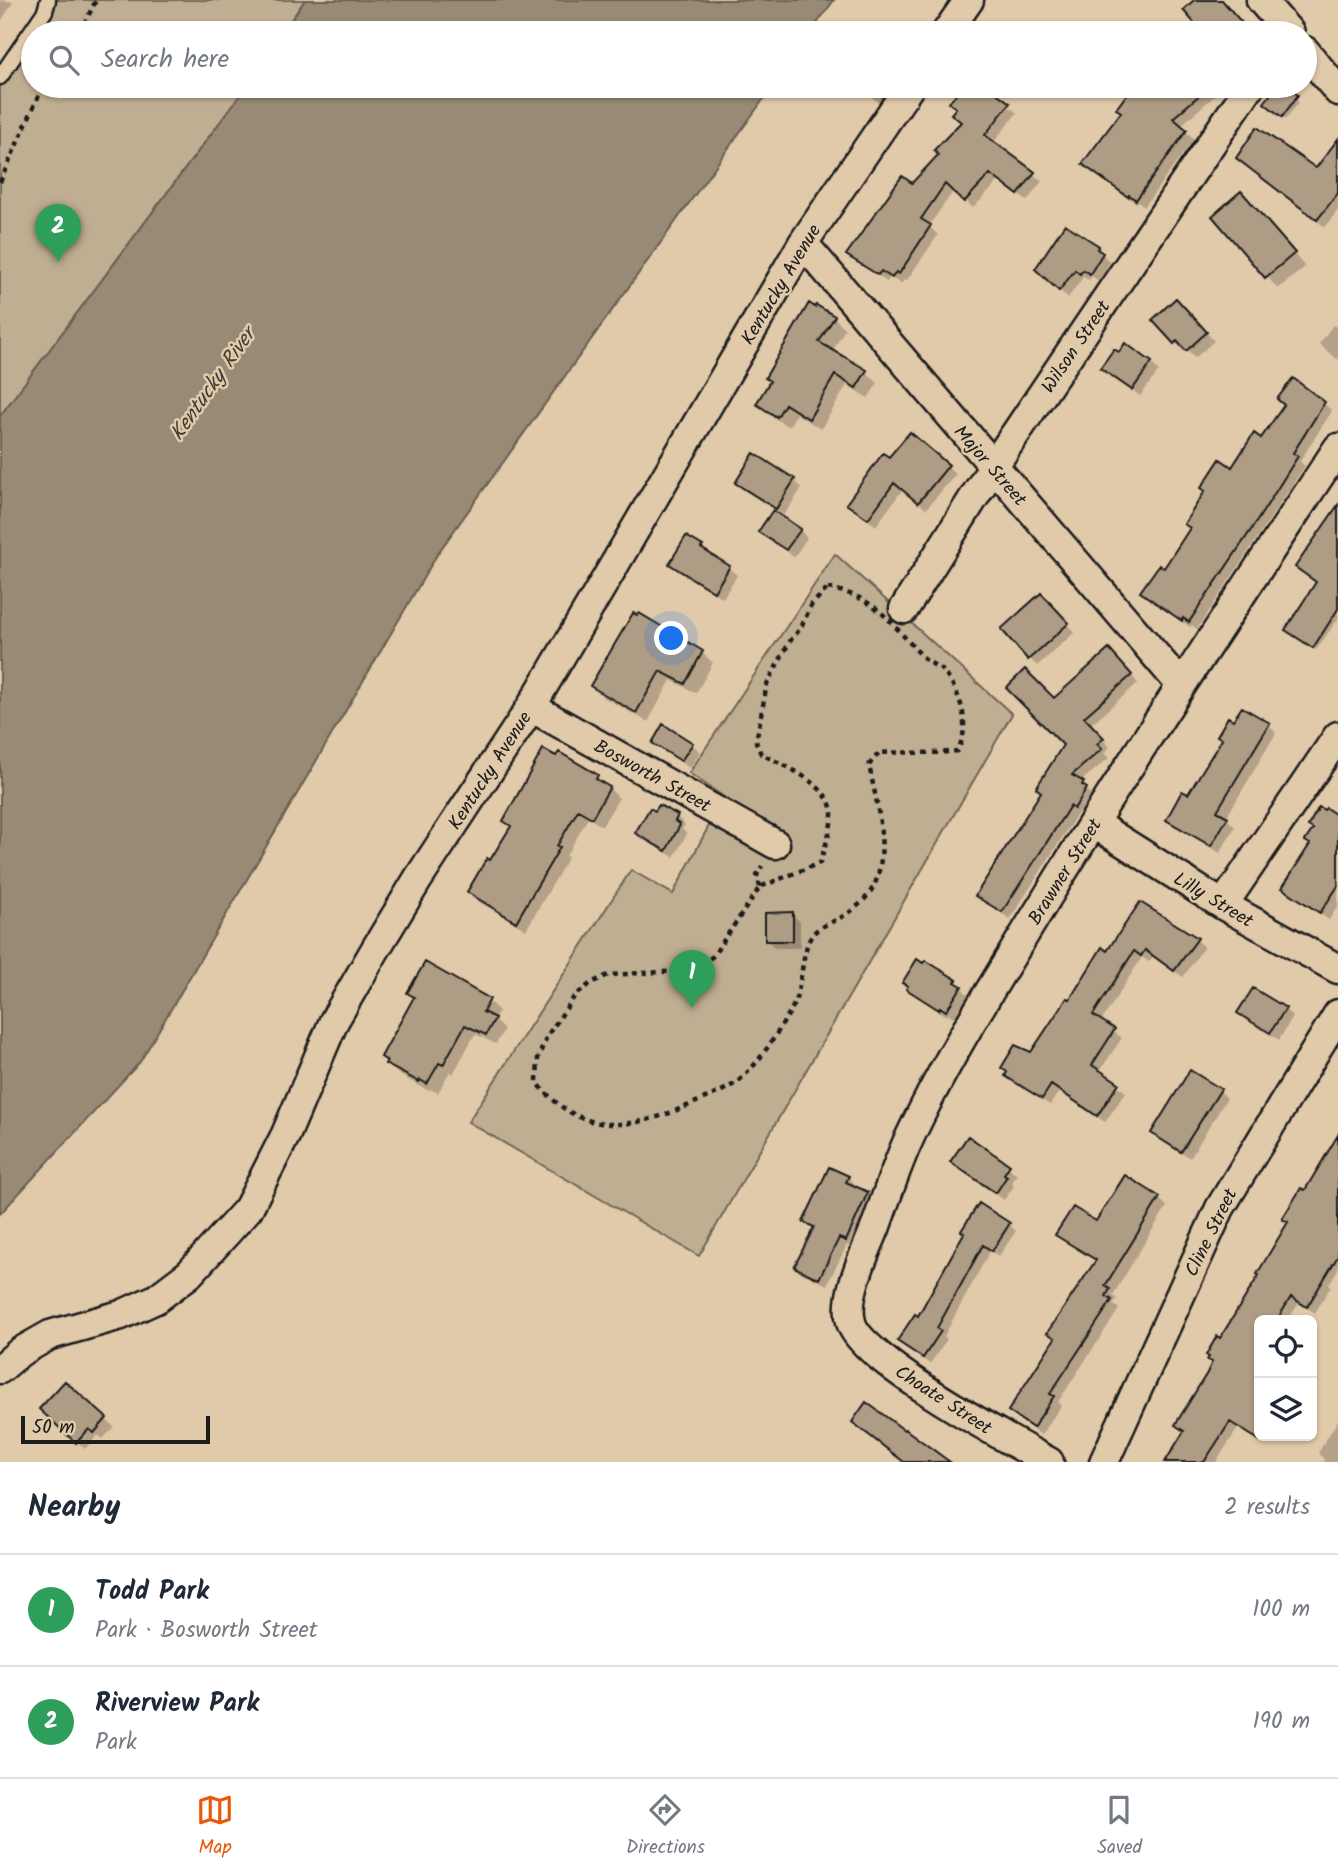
<!DOCTYPE html>
<meta charset="utf-8">
<style>
:root{--surface:#fff;--page:#f2f2f3;--text:#1f2937;--muted:#747a83;--line:#e0e1e3;--accent:#ea580c}
body{margin:0;font-family:Kalam,sans-serif;background:var(--page);color:var(--text)}
.controls{position:absolute;right:21px;bottom:21px;display:grid;overflow:hidden;border-radius:10px;box-shadow:0 2px 5px #0004}
.controls button{width:63px;height:63px;display:grid;place-items:center;padding:0;border:0;border-bottom:2px solid var(--line);background:var(--surface);color:var(--text);font:35px sans-serif}
.scale{position:absolute;left:21px;bottom:18px;width:189px;box-sizing:border-box;padding-left:7px;border:4px solid #1c1c1c;border-top:0;font-size:19px;line-height:24px;white-space:nowrap;color:#1c1c1c;-webkit-text-stroke:5px #e1caaa;paint-order:stroke}
.you{position:absolute;left:672px;top:639px;width:24px;height:24px;margin:-18px;border:5px solid #fff;border-radius:50%;background:#1a73e8;box-shadow:0 0 0 10px #1a73e833}
.badge{display:grid;place-items:center;width:46px;height:46px;border-radius:50%;background:var(--accent);color:#fff;font-size:23px;font-weight:700}
.pin{position:absolute;translate:-50% -58px;filter:drop-shadow(0 2px 4px #0008)}
.pin::after{content:'';position:absolute;top:37px;width:24px;height:21px;background:inherit;clip-path:polygon(0 0,100% 0,50% 100%)}
.list{margin:0;padding:0;list-style:none}
h2{display:flex;justify-content:space-between;align-items:center;height:91px;margin:0;padding:0 28px;font-size:30px}
h2 small{font-size:23px;font-weight:400;color:var(--muted)}
.list li{display:grid;grid-template-columns:46px 1fr auto;gap:21px;align-items:center;box-sizing:border-box;height:112px;padding:0 28px;border-top:2px solid var(--line)}
.list b{display:block;font-size:26px;white-space:nowrap}
.list p{margin:0;font-size:23px;white-space:nowrap;color:var(--muted)}
.list em{font-size:23px;font-style:normal;color:var(--muted)}
.icon{flex:none;width:38px;height:38px;fill:none;stroke:currentColor;stroke-width:2;stroke-linecap:round;stroke-linejoin:round}
.map{position:relative;flex:none;width:1338px;height:1462px;overflow:hidden}
.search{position:absolute;background:var(--surface);box-shadow:0 2px 5px #0004;left:21px;right:21px;top:21px;height:77px;display:flex;align-items:center;gap:18px;box-sizing:border-box;padding:0 24px;border-radius:38px;color:var(--muted);font-size:26px}
.sheet{height:315px;background:var(--surface)}
nav{display:flex;justify-content:space-around;align-items:center;box-sizing:border-box;height:98px;border-top:2px solid var(--line);background:var(--surface);font-size:19px;color:var(--muted)}
nav a{display:grid;justify-items:center;gap:4px}
nav .on{color:var(--accent)}
.map>svg:first-child{display:block}
.green{fill:#c0ae92;stroke:#6e6557;stroke-width:2}
.water{fill:#988a75;stroke:#665e51;stroke-width:2}
.shadow{fill:#0003}
.building{fill:#ae9c85;stroke:#1c1c1c;stroke-width:2}
.lines{fill:none;stroke-linecap:round;stroke-linejoin:round}
.lane-casing{stroke:#1c1c1c;stroke-width:19}
.street-casing{stroke:#1c1c1c;stroke-width:33}
.path{stroke:#1c1c1c;stroke-width:4.5;stroke-dasharray:5 5;stroke-linecap:butt}
.lane{stroke:#e1caaa;stroke-width:14}
.street{stroke:#e1caaa;stroke-width:28}
.labels{text-anchor:middle;stroke-width:5;stroke-linejoin:round;paint-order:stroke}
.street-label{font-size:19px;fill:#1c1c1c;stroke:#e1caaa}
.water-label{font-size:21px;font-style:italic;fill:#413d37;stroke:#e1caaa}
</style>
<div class="map">
<svg width="1338" height="1462" viewBox="0 0 1338 1462">
<rect width="100%" height="100%" fill="#e1caaa"/>
<filter id="ink" filterUnits="userSpaceOnUse"><feTurbulence type="fractalNoise" baseFrequency=".0143" numOctaves="2"/><feDisplacementMap in="SourceGraphic" scale="14" xChannelSelector="R" yChannelSelector="G"/><feConvolveMatrix kernelMatrix="1 2 1 2 8 2 1 2 1" color-interpolation-filters="sRGB"/></filter>
<g filter="url(#ink)">
<path class="green" d="M43,0H305L282,33H33V86H247L0,416V64Z
M835,554L1012,714L699,1256L468,1122L631,870L673,894L724,797L689,773Z"/>
<path class="water" d="M305,0H834L810,33H282Z
M247,86H773L438,553L140,1062L0,1214V416Z"/>
<path class="shadow" d="M0,0L13,2L0,23Z
M1021,28L1027,33H1016Z
M856,86H894L881,104Z
M964,86L973,88L975,86H985L1017,113L993,143L1042,181L1027,201L999,181L973,208L954,190L929,226L938,235L907,280L905,279L901,284L890,277L887,282L848,254L941,155L963,123L957,109L951,103Z
M1148,86H1226L1180,126L1194,139L1144,207L1138,201L1136,203L1092,171L1132,99Z
M1278,87L1299,102L1286,119L1269,107Z
M1338,142V210L1325,227L1245,165L1316,170Z
M1253,205L1305,267L1278,289L1214,216Z
M1098,248L1110,263L1098,281L1092,276L1089,280L1083,277L1068,298L1037,269Z
M1184,308L1214,341L1195,358L1186,348L1183,351L1154,320Z
M834,317L845,329L832,352L866,372L878,383L868,398L847,385L821,429L796,414L789,427L769,415L758,404L771,382Z
M1333,325L1338,328V360L1319,344Z
M1151,363L1159,371L1140,396L1103,367Z
M1324,403L1332,411L1300,461L1305,466L1197,629L1192,625L1190,627L1150,600L1142,592L1165,570L1232,469Z
M910,435L956,474L926,509L903,489L876,526L849,504Z
M794,480L802,488L784,515L745,491L737,483Z
M1338,506V619L1316,650L1287,630L1317,583L1297,567Z
M800,530L807,538L794,557L761,532Z
M701,547L737,575L723,598L679,572L671,564Z
M1049,603L1075,632L1037,666L1029,658Z
M639,615L702,653L713,663L696,693L671,680L648,722L603,697L592,686Z
M1117,659L1138,683L1090,725L1110,747L1104,753L1109,758L1080,782L1094,797L1082,815L1078,813L1010,919L985,903L978,896L1043,793L1066,745L1054,700Z
M1269,725L1276,733L1226,818L1235,827L1220,853L1176,827L1168,820L1189,797Z
M654,742L692,744L700,752L690,768L662,750Z
M597,776L619,798L602,826L588,818L566,856L568,858L526,930L479,902L469,892L512,828L505,821Z
M677,817L685,825L682,829L687,834L674,857L645,841L638,833Z
M1338,818V906L1329,920L1292,895L1284,888Z
M792,914L800,922V948H775L767,940Z
M1197,940L1204,947L1183,977L1153,956L1149,962L1142,957L1101,1022L1122,1038L1099,1072L1126,1092L1105,1122L1059,1092L1050,1105L1015,1083L1008,1075L1003,1068L1032,1055L1108,953Z
M925,962L956,981L969,996L955,1018L949,1014L947,1016L916,996L904,982Z
M425,965L489,1001L499,1011L494,1020L504,1030L496,1044L475,1034L453,1074L450,1071L438,1093L430,1089L429,1091L398,1074L383,1057L415,999L409,993Z
M1285,1009L1293,1017L1279,1040L1248,1021L1240,1013Z
M1219,1090L1227,1098L1190,1158L1161,1140L1153,1132Z
M968,1139L1017,1174L1012,1183L1014,1186L1004,1200L960,1170L952,1162Z
M1338,1139V1269L1329,1284L1331,1286L1315,1313L1299,1303L1288,1320H1259V1419L1250,1436L1238,1428L1216,1462H1167L1185,1433L1177,1425L1213,1363L1209,1360L1289,1223L1285,1219L1305,1192Z
M848,1177L856,1185L855,1188L867,1193L875,1201L854,1248L847,1245L827,1285L804,1274L796,1266L814,1230L805,1221Z
M1125,1177L1159,1199L1167,1206L1113,1295L1117,1299L1113,1304L1119,1309L1058,1402L1061,1406L1041,1435L1010,1411L1056,1339L1050,1333L1097,1262L1066,1242L1058,1235L1096,1223Z
M1009,1224L1016,1231L999,1256L990,1251L944,1336L947,1339L930,1364L906,1348L899,1341L919,1318L965,1233Z
M65,1383L114,1427L103,1439L98,1435L85,1449L50,1417Z
M1338,1420V1462H1324L1325,1460L1318,1453Z"/>
<path class="building" d="M1194,0H1222L1251,33H1203L1183,10Z
M962,86H987L1010,103L985,135L1035,172L1018,195L990,174L964,202L945,184L921,219L931,225L899,274L896,272L892,278L881,271L878,275L846,255L902,176L912,183L938,155L934,150L961,122L951,114L956,108L949,103Z
M1133,86H1210L1173,118L1187,130L1136,200L1129,195L1128,197L1082,164L1121,112L1116,109Z
M1277,86H1286L1298,95L1282,117L1264,103Z
M1257,127L1316,168L1338,139V193L1317,220L1236,158Z
M1241,191L1295,253L1265,278L1212,216Z
M1065,224L1099,246L1097,249L1103,253L1090,274L1083,270L1080,274L1075,270L1059,291L1035,269Z
M1176,298L1207,332L1186,351L1177,341L1174,344L1152,320Z
M809,303L815,307L816,305L835,316L819,342L867,370L856,388L835,375L809,419L785,404L777,417L756,404L770,381L765,378Z
M1125,343L1152,362L1132,390L1100,368L1114,349L1119,352Z
M1293,378L1325,402L1293,453L1298,456L1257,521L1189,622L1183,618L1182,621L1140,592L1159,565L1164,568L1190,528L1184,524L1205,491L1201,488L1220,459L1232,467L1254,433L1261,438L1284,405L1277,399Z
M910,432L949,465L918,503L894,483L868,519L846,504L883,453L889,457Z
M754,453L795,479L776,509L735,483Z
M1338,505V609L1313,648L1285,630L1316,582L1295,567Z
M773,510L801,529L786,550L758,532Z
M686,536L703,546L701,548L730,566L714,592L669,564Z
M1041,593L1069,623L1028,660L1001,629Z
M633,613L637,615L639,613L703,651L685,684L660,671L636,713L590,686Z
M1109,649L1132,675L1084,717L1104,738L1097,744L1102,749L1072,775L1084,782L1082,785L1087,788L1074,809L1070,806L1002,912L975,896L1041,792L1036,788L1063,745L1006,688L1025,669L1054,698Z
M1242,707L1270,723L1217,811L1228,817L1211,846L1166,820L1182,791L1188,794L1222,739L1217,736L1228,717L1233,720Z
M663,724L693,743L681,761L652,743Z
M543,749L556,756L559,752L598,775L596,779L610,787L592,818L578,810L557,846L560,847L516,922L467,892L487,858L490,860L511,826L503,821Z
M659,805L678,815L675,821L680,825L666,851L635,833L650,808L655,811Z
M1319,807L1324,810L1326,808L1338,816V886L1320,913L1282,888L1310,844L1305,841L1313,829L1308,826Z
M1140,902L1198,938L1174,971L1145,950L1141,956L1134,951L1093,1015L1115,1029L1092,1065L1119,1083L1097,1116L1051,1085L1042,1099L1005,1076L1007,1072L1001,1068L1015,1045L1031,1052L1067,998L1070,999L1102,947L1107,951Z
M793,912V941H765V913Z
M917,959L923,963L925,960L957,980L955,982L962,986L946,1011L940,1007L939,1010L906,989L908,986L902,983Z
M425,962L490,999L483,1012L495,1018L486,1035L465,1025L443,1065L439,1063L427,1084L420,1080L419,1082L385,1064L387,1061L381,1057L414,997L407,993Z
M1253,988L1286,1008L1270,1033L1237,1013Z
M1190,1070L1221,1089L1181,1152L1151,1133Z
M1338,1135V1256L1307,1307L1291,1297L1277,1320H1259V1440L1230,1422L1204,1462H1165L1184,1431L1175,1425L1207,1373L1212,1362L1207,1360L1209,1357L1206,1355L1217,1336L1220,1338L1259,1275L1257,1274L1288,1222L1282,1219L1301,1188L1305,1190Z
M968,1136L1010,1165L1004,1174L1007,1176L996,1193L950,1162Z
M829,1167L849,1176L846,1182L868,1192L846,1241L839,1238L819,1279L794,1267L814,1227L803,1222Z
M1125,1175L1160,1197L1105,1286L1110,1289L1106,1296L1112,1300L1050,1394L1054,1396L1033,1428L1008,1411L1055,1338L1047,1333L1096,1260L1055,1235L1073,1207L1096,1221Z
M979,1203L1010,1223L992,1251L983,1245L937,1328L941,1331L923,1358L897,1341L915,1314L918,1316L964,1233L961,1231Z
M65,1381L107,1418L94,1433L89,1429L76,1443L39,1409Z
M866,1402L904,1430L905,1429L950,1462H904L852,1422Z"/>
<g class="lines">
<g class="lane-casing">
<path id="lane" d="M0,77L45,11L48,0"/>
</g>
<g class="street-casing">
<path id="street" d="M1261,0L1290,33
M946,33L969,0
M1305,51L1338,91
M803,243L1181,685
M904,609L993,467L1250,86
M531,707L775,844
M1093,823L1223,905L1338,969
M1223,905L1338,736
M0,1369L20,1352L50,1335L121,1315L156,1299L189,1274L248,1209L286,1134L334,1021L375,950L418,879L531,707L803,243L910,86
M1049,1462C1011,1441 859,1359 851,1322C844,1294 866,1252 876,1226C886,1198 895,1170 907,1143C949,1052 1005,967 1057,881C1147,735 1243,592 1338,448
M1104,1462L1220,1208L1338,1014"/>
</g>
<path class="path" d="M80,33L96,0
M0,182L43,86
M828,588C880,598 891,625 925,659C930,664 938,666 943,671C961,693 972,726 957,751C931,755 905,751 879,753L869,765C876,800 889,846 876,881C870,897 855,910 840,918C831,923 819,926 813,934C800,950 804,988 791,1010C778,1032 763,1057 745,1075C732,1089 711,1095 694,1103C635,1129 582,1140 537,1082L538,1058L547,1036L574,997L591,983L608,975L679,971L699,967L713,956L760,887L820,863C825,847 831,831 832,815C833,786 784,765 761,754L756,742L767,684L790,641L800,629L812,604Z
M760,887L757,875L762,866"/>
<use href="#lane" class="lane"/>
<use href="#street" class="street"/>
</g>
</g>
<g class="labels">
<g class="street-label">
<text transform="translate(780 284) rotate(-59)" y="7">Kentucky Avenue</text>
<text transform="translate(1075 346) rotate(-56)" y="7">Wilson Street</text>
<text transform="translate(991 465) rotate(49)" y="7">Major Street</text>
<text transform="translate(489 770) rotate(-57)" y="7">Kentucky Avenue</text>
<text transform="translate(653 775) rotate(29)" y="7">Bosworth Street</text>
<text transform="translate(1064 871) rotate(-58)" y="7">Brawner Street</text>
<text transform="translate(1214 899) rotate(31)" y="7">Lilly Street</text>
<text transform="translate(1210 1232) rotate(-64)" y="7">Cline Street</text>
<text transform="translate(944 1399) rotate(33)" y="7">Choate Street</text>
</g>
<g class="water-label">
<text transform="translate(212 384) rotate(-55)" y="7">Kentucky River</text>
</g>
</g>
</svg>
<div class="controls">
<button><svg class="icon" aria-label="locate" viewBox="0 0 24 24"><circle cx="12" cy="12" r="6"/><path d="M12 2v4M12 18v4M2 12h4M18 12h4"/></svg></button>
<button><svg class="icon" aria-label="layers" viewBox="0 0 24 24"><path d="M12 4l9 5-9 5-9-5zM3 14l9 5 9-5"/></svg></button>
</div>
<div class="scale">50 m</div>
<div class="you"></div>
<div class="pin badge" style="left:692px;top:1008px;background:#2e9e5b">1</div>
<div class="pin badge" style="left:58px;top:262px;background:#2e9e5b">2</div>
<div class="search"><svg class="icon" aria-label="search" viewBox="0 0 24 24"><circle cx="10" cy="10" r="6"/><path d="M15 15l6 6"/></svg>Search here</div>
</div>
<section class="sheet">
<h2>Nearby<small>2 results</small></h2>
<ul class="list">
<li><span class="badge" style="background:#2e9e5b">1</span><div><b>Todd Park</b><p>Park · Bosworth Street</p></div><em>100 m</em></li>
<li><span class="badge" style="background:#2e9e5b">2</span><div><b>Riverview Park</b><p>Park</p></div><em>190 m</em></li>
</ul>
</section>
<nav>
<a class="on"><svg class="icon" aria-label="map" viewBox="0 0 24 24"><path d="M3 6l6-2 6 2 6-2v14l-6 2-6-2-6 2zM9 4v14M15 6v14"/></svg>Map</a>
<a><svg class="icon" aria-label="directions" viewBox="0 0 24 24"><path d="M12 3l9 9-9 9-9-9zM9 14v-3h6M13 9l2 2-2 2"/></svg>Directions</a>
<a><svg class="icon" aria-label="saved" viewBox="0 0 24 24"><path d="M7 4h10v16l-5-4-5 4z"/></svg>Saved</a>
</nav>
